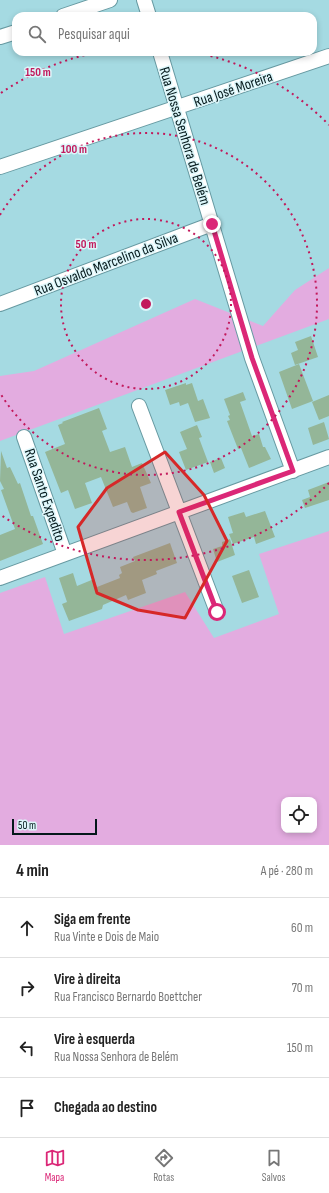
<!DOCTYPE html>
<html lang="pt">
<meta charset="utf-8">
<style>
:root{--surface:#fff;--page:#f6f6f6;--text:#222;--muted:#767676;--line:#e0e0e0;--accent:#db2777}
body{margin:0;font-family:"Sofia Sans Condensed",sans-serif;background:var(--page);color:var(--text)}
.controls{position:absolute;right:12px;bottom:12px;display:grid;overflow:hidden;border-radius:8px;box-shadow:0 2px 6px #0003}
.controls button{width:36px;height:36px;display:grid;place-items:center;padding:0;border:0;border-bottom:1px solid var(--line);background:var(--surface);color:var(--text);font:20px sans-serif}
.scale{position:absolute;left:12px;bottom:10px;width:85px;box-sizing:border-box;padding-left:4px;border:2px solid #04181b;border-top:0;font-size:11px;line-height:14px;white-space:nowrap;color:#04181b;-webkit-text-stroke:3px #dcf6fa;paint-order:stroke}
.stop{position:absolute;width:12px;height:12px;margin:-9px;border:3px solid #db2777;border-radius:50%;background:#fff}
.stop.end{background:#db2777;border-color:#fff;box-shadow:0 1px 4px #0008}
.list{margin:0;padding:0;list-style:none}
h2{display:flex;justify-content:space-between;align-items:center;height:52px;margin:0;padding:0 16px;font-size:17px}
h2 small{font-size:13px;font-weight:400;color:var(--muted)}
.list li{display:grid;grid-template-columns:26px 1fr auto;gap:12px;align-items:center;box-sizing:border-box;height:60px;padding:0 16px;border-top:1px solid var(--line)}
.list b{display:block;font-size:15px;white-space:nowrap}
.list p{margin:0;font-size:13px;white-space:nowrap;color:var(--muted)}
.list em{font-size:13px;font-style:normal;color:var(--muted)}
.icon{flex:none;width:22px;height:22px;fill:none;stroke:currentColor;stroke-width:2;stroke-linecap:round;stroke-linejoin:round}
.map{position:relative;flex:none;width:329px;height:845px;overflow:hidden}
.search{position:absolute;background:var(--surface);box-shadow:0 2px 6px #0003;left:12px;right:12px;top:12px;height:44px;display:flex;align-items:center;gap:10px;box-sizing:border-box;padding:0 14px;border-radius:12px;color:var(--muted);font-size:15px}
.sheet{height:292px;background:var(--surface)}
nav{display:flex;justify-content:space-around;align-items:center;box-sizing:border-box;height:56px;border-top:1px solid var(--line);background:var(--surface);font-size:11px;color:var(--muted)}
nav a{display:grid;justify-items:center;gap:2px}
nav .on{color:var(--accent)}
.map>svg:first-child{display:block}
.green{fill:#e3ace0;fill-rule:evenodd}
.building{fill:#94b698}
.lines{fill:none;stroke-linecap:round;stroke-linejoin:round}
.street-casing{stroke:#679aa2;stroke-width:16}
.street{stroke:#fff;stroke-width:14}
.route{stroke:#db2777;stroke-width:5}
.marked{fill:#d62828;fill-opacity:0.2;stroke:#d62828;stroke-width:3;stroke-linejoin:round}
.ring{fill:none;stroke:#c2185b;stroke-width:2;stroke-dasharray:2 4}
.labels{text-anchor:middle;stroke-width:3;stroke-linejoin:round;paint-order:stroke}
.street-label{font-size:15px;fill:#04181b;stroke:#dcf6fa}
.centre{fill:#c2185b;stroke:#dcf6fa;stroke-width:2}
.ring-label{font-size:12px;text-anchor:middle;font-weight:bold;fill:#c2185b;stroke:#dcf6fa;stroke-width:3;stroke-linejoin:round;paint-order:stroke}
</style>
<div class="map">
<svg width="329" height="845" viewBox="0 0 329 845">
<rect width="100%" height="100%" fill="#a5dae2"/>
<path class="green" d="M329,268V319L0,441V376L34,371L195,299L263,326L295,290Z
M329,531V845H0V593L45,577L64,634L185,592L214,638L279,614L259,554ZM284,800H314V830H284Z"/>
<path class="building" d="M311,336L318,357L295,365L291,353L298,350L295,342Z
M299,364L313,401L292,409L279,372Z
M186,383V385L192,383L198,401L203,399L210,418L195,422L188,403L180,406L179,402L170,405L165,390Z
M243,392L246,400L240,402L252,436L259,434L263,447H265L271,459L249,468L241,448L238,449L227,421L230,420L228,416L230,415L224,399Z
M329,395V416L319,420L312,402Z
M99,408L107,429L102,431L110,452L125,447L132,467L142,463L151,483L140,487L147,508L133,513L131,512L127,502L113,507L101,477L85,483L92,503L75,509L68,490L61,493L45,452L65,444L58,425L63,423L62,422Z
M324,422L329,439L313,445L308,428Z
M197,425L202,437L199,438L208,462L186,470L179,452L187,449L180,432Z
M1,451L7,468L10,467L18,484L20,483L31,516H33L43,544L0,561V535L15,529L1,490L4,489L0,481Z
M221,458L225,468L214,473L210,462Z
M329,482V500L305,508L302,500L310,497L308,490Z
M265,511L275,537L256,544L254,537L233,544L229,534L233,533L228,517L244,512L246,517Z
M230,539L235,555L217,562L213,549L222,546V542Z
M170,543L177,563L156,571L157,574L142,580L146,593L128,600L126,595L103,605L102,609L69,621L62,604L67,602L59,578L73,573L77,586L94,579L97,587L120,578L119,575L122,573L120,567L135,561L133,557Z
M249,570L259,597L242,603L232,576Z"/>
<g class="lines">
<g class="street-casing">
<path id="street" d="M144,0L149,16
M63,16L110,0
M0,37L16,32
M160,52L252,358L293,471
M0,167L329,56
M0,304L212,224
M139,406L217,612
M24,437L65,554
M0,578L329,457"/>
</g>
<use href="#street" class="street"/>
</g>
<g class="lines">
<path class="route" d="M212,224L252,358L293,471L179,512L217,612"/>
</g>
<path class="marked" d="M165,452L204,495L227,541L185,618L138,610L97,593L78,527L107,488Z"/>
<g class="ring">
<circle cx="146" cy="304" r="85"/>
<path d="M0 215A171 171 0 1 1 0 393"/>
<path d="M329 483A256 256 0 0 1 1 515M1 93A256 256 0 0 1 99 52M193 52A256 256 0 0 1 329 125"/>
</g>
<g class="labels">
<g class="street-label">
<text transform="translate(233 89) rotate(-19)" y="5">Rua José Moreira</text>
<text transform="translate(185 136) rotate(73)" y="5">Rua Nossa Senhora de Belém</text>
<text transform="translate(106 264) rotate(-21)" y="5">Rua Osvaldo Marcelino da Silva</text>
<text transform="translate(45 495) rotate(71)" y="5">Rua Santo Expedito</text>
</g>
</g>
<circle cx="146" cy="304" r="6" class="centre"/>
<g class="ring-label">
<text x="38" y="76">150 m</text>
<text x="74" y="153">100 m</text>
<text x="86" y="248">50 m</text>
</g>
</svg>
<div class="controls">
<button><svg class="icon" aria-label="locate" viewBox="0 0 24 24"><circle cx="12" cy="12" r="6"/><path d="M12 2v4M12 18v4M2 12h4M18 12h4"/></svg></button>
</div>
<div class="scale">50 m</div>
<div class="stop" style="left:217px;top:612px"></div>
<div class="stop end" style="left:212px;top:224px"></div>
<div class="search"><svg class="icon" aria-label="search" viewBox="0 0 24 24"><circle cx="10" cy="10" r="6"/><path d="M15 15l6 6"/></svg>Pesquisar aqui</div>
</div>
<section class="sheet">
<h2>4 min<small>A pé · 280 m</small></h2>
<ul class="list">
<li><svg class="icon" aria-label="ahead" viewBox="0 0 24 24"><path d="M12 20V5M6 11l6-6 6 6"/></svg><div><b>Siga em frente</b><p>Rua Vinte e Dois de Maio</p></div><em>60 m</em></li>
<li><svg class="icon" aria-label="right" viewBox="0 0 24 24"><path d="M7 20v-9h11M14 6l5 5-5 5"/></svg><div><b>Vire à direita</b><p>Rua Francisco Bernardo Boettcher</p></div><em>70 m</em></li>
<li><svg class="icon" aria-label="left" viewBox="0 0 24 24"><path d="M17 20v-9H6M10 6l-5 5 5 5"/></svg><div><b>Vire à esquerda</b><p>Rua Nossa Senhora de Belém</p></div><em>150 m</em></li>
<li><svg class="icon" aria-label="arrive" viewBox="0 0 24 24"><path d="M6 21V4h12l-3 4 3 4H6"/></svg><div><b>Chegada ao destino</b></div></li>
</ul>
</section>
<nav>
<a class="on"><svg class="icon" aria-label="map" viewBox="0 0 24 24"><path d="M3 6l6-2 6 2 6-2v14l-6 2-6-2-6 2zM9 4v14M15 6v14"/></svg>Mapa</a>
<a><svg class="icon" aria-label="directions" viewBox="0 0 24 24"><path d="M12 3l9 9-9 9-9-9zM9 14v-3h6M13 9l2 2-2 2"/></svg>Rotas</a>
<a><svg class="icon" aria-label="saved" viewBox="0 0 24 24"><path d="M7 4h10v16l-5-4-5 4z"/></svg>Salvos</a>
</nav>
